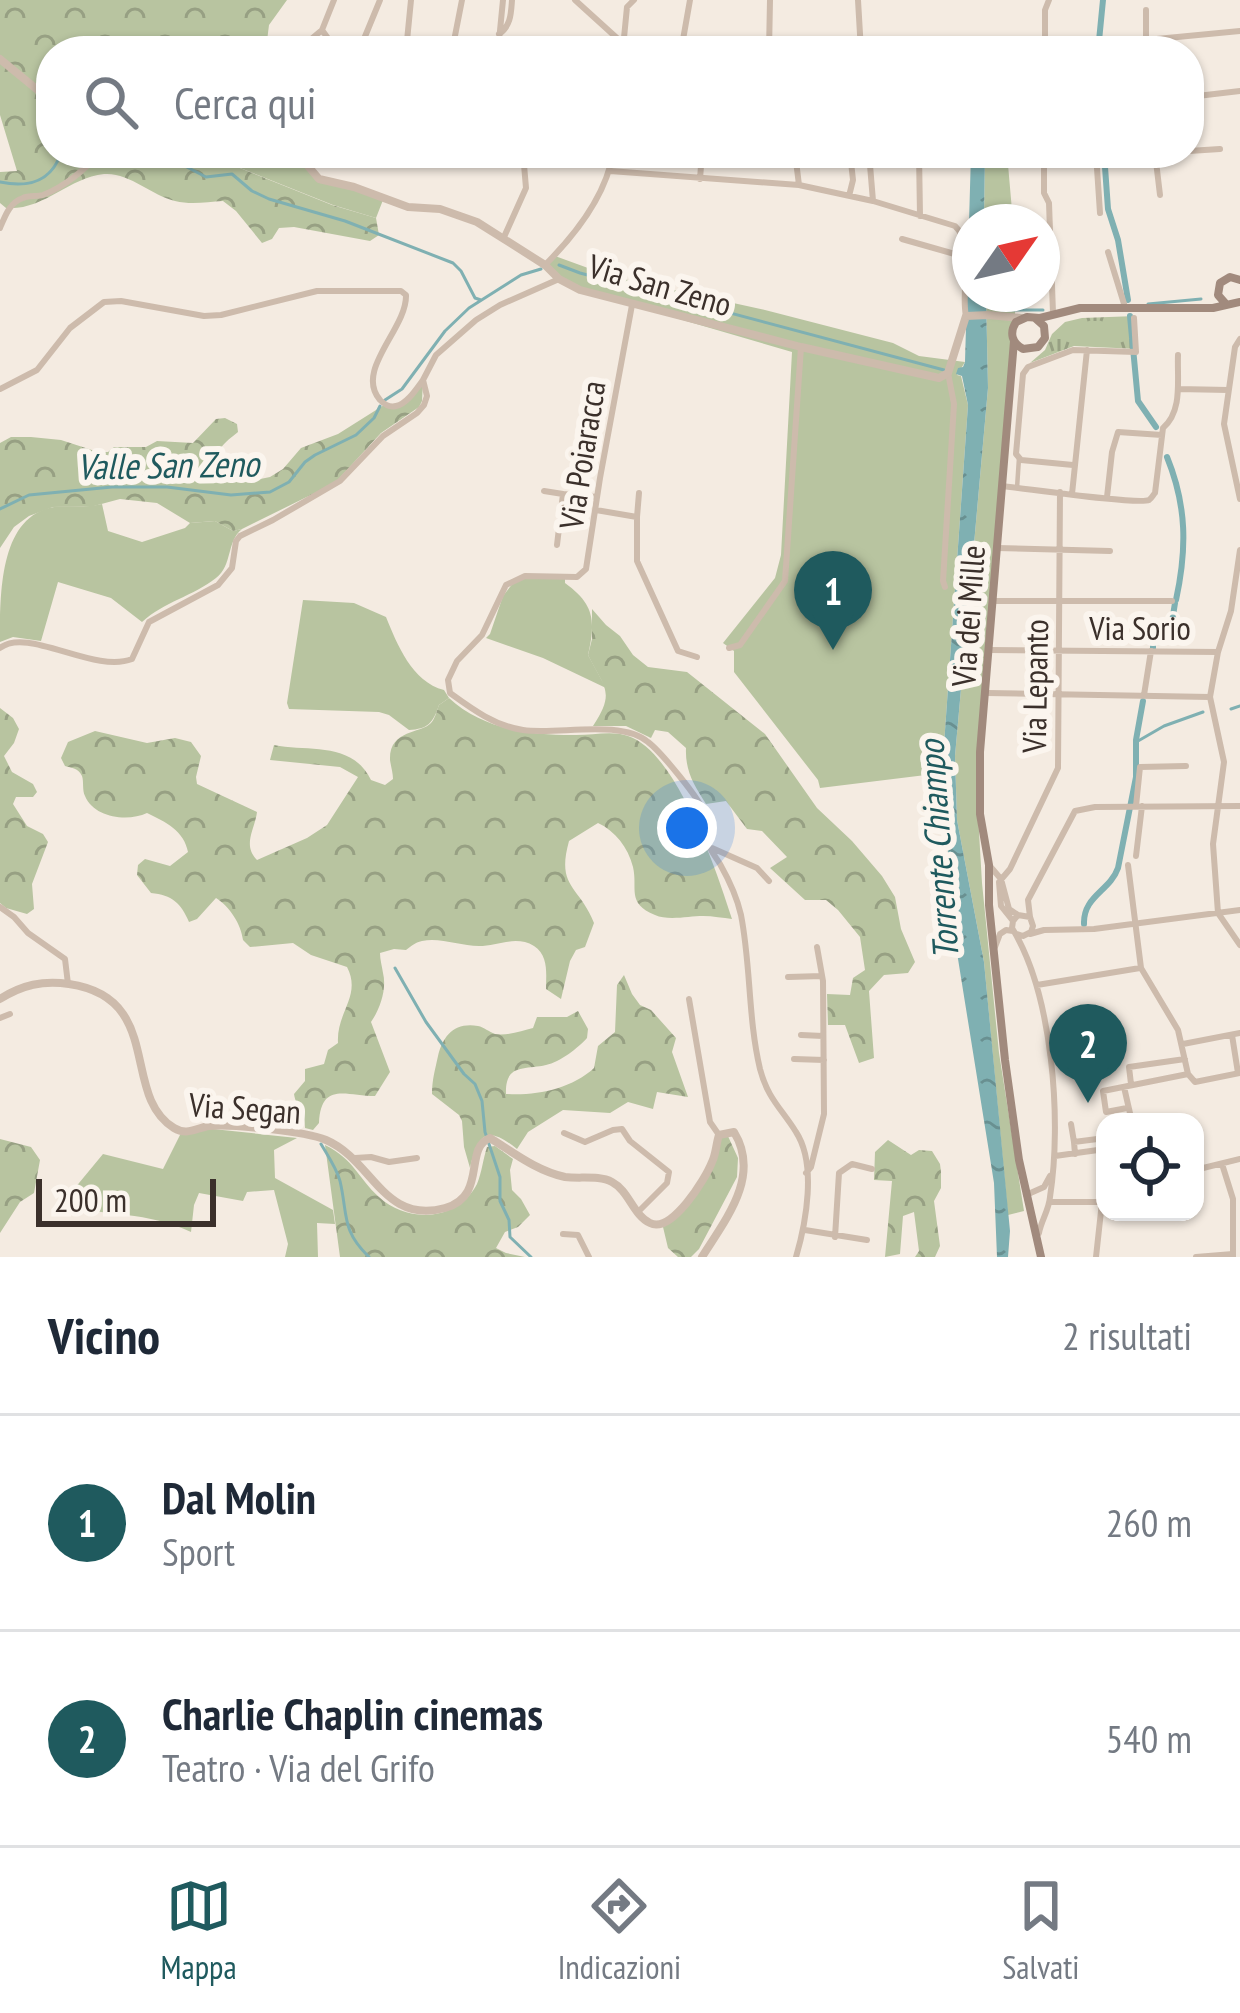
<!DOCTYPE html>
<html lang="it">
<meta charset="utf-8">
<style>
:root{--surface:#fff;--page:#f6f6f7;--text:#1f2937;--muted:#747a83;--line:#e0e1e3;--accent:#1f5a5e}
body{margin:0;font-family:"PT Sans Narrow",sans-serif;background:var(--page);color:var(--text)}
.controls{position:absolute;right:36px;bottom:36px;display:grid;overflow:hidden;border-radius:24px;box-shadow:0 3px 9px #0004}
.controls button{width:108px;height:108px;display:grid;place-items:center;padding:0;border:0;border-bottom:3px solid var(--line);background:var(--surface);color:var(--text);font:60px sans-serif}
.compass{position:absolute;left:952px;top:204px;width:108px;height:108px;border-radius:50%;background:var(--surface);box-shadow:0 3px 9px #0004;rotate:56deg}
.scale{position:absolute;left:36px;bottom:30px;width:180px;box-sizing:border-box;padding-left:12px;border:6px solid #3b302b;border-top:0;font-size:33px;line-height:42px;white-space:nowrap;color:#3b302b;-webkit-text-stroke:9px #fbf5ee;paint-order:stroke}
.you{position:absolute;left:687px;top:828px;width:42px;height:42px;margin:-30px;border:9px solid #fff;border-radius:50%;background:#1a73e8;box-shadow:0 0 0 18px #1a73e833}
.badge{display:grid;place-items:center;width:78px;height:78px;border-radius:50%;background:var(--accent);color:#fff;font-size:39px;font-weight:700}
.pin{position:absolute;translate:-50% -99px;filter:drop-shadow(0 3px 6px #0008)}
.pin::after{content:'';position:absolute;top:63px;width:42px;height:36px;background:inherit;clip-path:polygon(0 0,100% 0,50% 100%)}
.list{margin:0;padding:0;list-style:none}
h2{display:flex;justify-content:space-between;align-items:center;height:156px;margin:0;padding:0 48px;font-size:51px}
h2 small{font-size:39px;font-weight:400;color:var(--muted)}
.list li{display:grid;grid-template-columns:78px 1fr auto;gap:36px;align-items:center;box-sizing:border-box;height:216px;padding:0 48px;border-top:3px solid var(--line)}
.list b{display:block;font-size:45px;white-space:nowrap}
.list p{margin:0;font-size:39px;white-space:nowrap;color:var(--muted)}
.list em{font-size:39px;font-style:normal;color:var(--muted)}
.icon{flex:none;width:66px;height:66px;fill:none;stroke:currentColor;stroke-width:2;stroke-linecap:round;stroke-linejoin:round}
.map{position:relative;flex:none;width:1240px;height:1257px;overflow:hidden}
.search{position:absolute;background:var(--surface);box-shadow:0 3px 9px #0004;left:36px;right:36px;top:36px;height:132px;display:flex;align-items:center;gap:30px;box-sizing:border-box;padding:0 42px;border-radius:48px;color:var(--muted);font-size:45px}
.sheet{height:588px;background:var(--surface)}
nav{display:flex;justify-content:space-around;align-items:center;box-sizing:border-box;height:168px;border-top:3px solid var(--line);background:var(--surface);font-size:33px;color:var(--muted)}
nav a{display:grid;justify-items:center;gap:6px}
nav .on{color:var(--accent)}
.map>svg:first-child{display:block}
.grass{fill:#b8c4a0}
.forest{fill:url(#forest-crowns)}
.park{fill:url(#park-tufts)}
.water{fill:url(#water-ripples)}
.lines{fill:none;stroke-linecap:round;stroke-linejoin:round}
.stream{stroke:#7fb0b2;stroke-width:3}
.canal{stroke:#7fb0b2;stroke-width:6}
.pedestrian{stroke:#cdbbac;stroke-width:4.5}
.minor{stroke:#cdbbac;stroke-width:6}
.tertiary{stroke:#cdbbac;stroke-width:8}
.secondary{stroke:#a18a7d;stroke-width:8}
.labels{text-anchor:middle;stroke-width:12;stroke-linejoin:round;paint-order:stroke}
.street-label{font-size:33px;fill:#3b302b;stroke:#fbf5ee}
.water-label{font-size:36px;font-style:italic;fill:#1f5a5e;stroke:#fbf5ee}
</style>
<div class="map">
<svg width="1240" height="1257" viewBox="0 0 1240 1257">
<defs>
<pattern id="forest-crowns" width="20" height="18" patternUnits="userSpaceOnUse" patternTransform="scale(3)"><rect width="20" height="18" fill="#b8c4a0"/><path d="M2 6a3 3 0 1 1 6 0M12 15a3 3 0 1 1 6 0" fill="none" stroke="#97a083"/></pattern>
<pattern id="park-tufts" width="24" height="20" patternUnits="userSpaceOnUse" patternTransform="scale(3)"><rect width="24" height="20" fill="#b8c4a0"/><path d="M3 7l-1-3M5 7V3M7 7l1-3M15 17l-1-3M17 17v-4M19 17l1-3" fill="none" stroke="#97a083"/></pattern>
<pattern id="water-ripples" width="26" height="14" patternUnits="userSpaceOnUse" patternTransform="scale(3)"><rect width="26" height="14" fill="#7fb0b2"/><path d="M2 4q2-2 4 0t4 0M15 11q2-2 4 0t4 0" fill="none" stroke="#699091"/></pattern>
</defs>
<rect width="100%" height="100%" fill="#f4ebe1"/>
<path class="grass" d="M178,153H297L314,175L383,200L376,218L333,205L215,158Z
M985,153H1007L1013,222H984Z
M555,256L610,276L765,310L893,343L919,356L965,362L957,375L961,376L968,405L942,773L820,788L818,780L734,672V651L723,643L775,578L781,555L792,352L580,290L545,265Z
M986,294H1016L1010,413L978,815L982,883L999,1053L1024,1211L1008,1215L984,962L957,820L955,756L988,388Z
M102,504L108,531L142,542L185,528L190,523L215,521L233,531L242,529C226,542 233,565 216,578C193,596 164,602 142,622L111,598L58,582L41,641L13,637L0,642C0,591 0,516 54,507C70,505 85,508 102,504Z
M517,578H565V583C594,604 596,620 588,655L606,688L543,658L486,638L490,634L503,596Z
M303,600L354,603L386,617C397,644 412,682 444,690L449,698L439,705C433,723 428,729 409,730L389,715L379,712L289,709L287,703Z
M213,1129L297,1138L274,1150L275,1178L333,1210L335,1224L317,1223L318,1257H285L288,1244L274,1190L247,1192L243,1201L199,1193L194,1205L191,1232C149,1212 104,1215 60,1206L103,1154L163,1169L182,1131Z"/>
<path class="forest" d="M0,0H287L269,25L267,41L261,51H51V153H178L215,158L332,205L376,218L379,235L370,241L294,227L279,228L272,239L262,243L236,211L223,201C207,202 191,205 175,201C151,195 129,172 104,174C68,178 43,211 6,208L0,203V172L17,171L0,115Z
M423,380L422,401L419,407L381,433L335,483L242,529L233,531L215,521L190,523L157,503L120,499L94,506L53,507L29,516L14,527L0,548V443L11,437H31L61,440L98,452H108L114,447H146L157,441L193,443L216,419L225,418L237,424L238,432C227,441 212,451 217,468L241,483L270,477L283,469L301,448L338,434L384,405L401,404Z
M592,609L606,625L620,636L633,655L648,667L687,672L765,734L817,808L852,841L882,876L895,897L901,929L915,962L908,973L884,975L869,991L874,1058L859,1063L845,1025H828L827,994L850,995L853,978L865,970L860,937L838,910L826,900H805L770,868L787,857L762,831L747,829L726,801L706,804C694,785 685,771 686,748L668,732L655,730L651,738L626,726H593C616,691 604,688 588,655L592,639Z
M449,698C482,729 529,735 572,735C590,736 611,730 628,736C677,752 717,872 732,919C723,918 713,916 703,916C689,916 668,921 655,915C626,903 638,889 633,867C628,847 615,831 598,823L569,841C556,888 579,885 594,923L585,947L576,950L570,961L561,999L546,989C546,974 549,956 534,946C516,935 497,946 479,946C460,946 440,937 422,941C414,943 413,945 406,950L394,949L380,953C380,960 382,966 383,973C387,989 380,1009 371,1022L390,1072L375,1096C346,1096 321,1081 319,1123L313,1130L305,1128C305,1111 296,1108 294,1094L305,1081V1069L324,1064L328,1050L338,1043C336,1012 362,996 347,967L311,955L293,943L250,947L243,940C241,924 230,907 216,898L197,919L189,922C181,903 172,895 151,893L137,875L138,865L145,859L170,866L188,852C184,831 166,822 147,813C128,822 94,818 85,796C82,790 84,782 82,776C78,768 72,768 65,766L61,758L68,742L95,731L147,743L175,738L191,742L201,756L196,777L197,784L257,812C255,829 242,845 257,860L307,838L327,825L358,777L340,767L270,760L274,745C309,752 352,741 371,780L385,785L393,779C393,773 391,767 390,760C389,729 421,734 431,723C435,719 437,710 439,705Z
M0,708L13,718L19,729L14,743L4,756L12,772L33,784L37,792L33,797H16L13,804L27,826L43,834L48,842L32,884L34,909L27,914L6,908L0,903Z
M624,975L632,994L640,1005L651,1010L676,1038L672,1052L688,1097L657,1092L653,1109L628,1102L610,1113L563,1110L528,1132L517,1149C487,1125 478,1133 470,1168L464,1147L462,1121L459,1115L432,1094C432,1080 435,1070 438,1056C443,1036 454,1022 478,1026C484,1027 489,1032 495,1034C507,1036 522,1031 533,1028L537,1017H567L578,1011L588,1029L587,1038C578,1048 560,1062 546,1065C525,1070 505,1063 506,1094C536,1096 571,1089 594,1068L598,1046L615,1032L617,985Z
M727,1134L738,1158L737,1177L699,1249L691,1257H678L668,1248L663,1227C693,1209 707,1167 721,1137Z
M0,1139L31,1147L40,1160L34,1193L20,1202L0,1233Z
M888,1140L911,1155L919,1150L932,1151L940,1164L941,1172V1188L934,1201L940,1246L935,1257H915L919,1251L914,1212L903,1216L900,1254L885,1257L892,1181L874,1180L875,1152Z
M325,1145C355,1160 357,1177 379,1197C408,1224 458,1221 477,1184C482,1172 483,1159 487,1147L495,1146L513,1159L510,1170L512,1190L521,1199L530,1215L518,1227L505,1232L496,1248L506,1253L525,1257H340Z"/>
<path class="park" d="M1136,316L1137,349L1074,346L1030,363L1045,350L1052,334L1065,322L1082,318Z"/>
<path class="water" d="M971,153H985L984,222H970V294H986L988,388L955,756L957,820L984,962L1010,1231L1008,1257H997L994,1183L954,934L942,773L968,405L962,376L956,374L958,368L963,367L965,362Z"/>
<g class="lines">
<path class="stream" d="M150,153L181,164L206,177L232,174L252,191L269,199L345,221L453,263L461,271L475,298L481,300
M0,182C29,188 51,182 61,153
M559,265L580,273L944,370
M1148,304L1201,299
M1003,310H1043
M385,400L402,389L445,331L469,308L521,275L541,269
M0,509L29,495L112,487H167L231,495L270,492L289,482L305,462L315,455L356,435L374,418L380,406
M1231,709L1240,706
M1138,741L1164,726L1203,712
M395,968L426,1022L464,1074L475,1084L482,1101L485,1132L500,1177V1201L509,1220L510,1237L531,1257
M321,1144C328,1156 337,1169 340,1181C348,1215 341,1230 369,1257"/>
<path class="canal" d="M1098,51L1103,0
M1104,153L1108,209L1118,240L1128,300
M1130,316L1138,401L1156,427
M1167,457C1187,506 1187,549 1176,600
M1153,648V634H1170L1175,603
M1084,924C1083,896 1110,891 1118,868L1136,777V740L1143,701"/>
<path class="pedestrian" d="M1017,488L1019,458"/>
<path class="minor" d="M575,0L618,39L623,51
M634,0L627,7L623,48L638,51
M858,0L861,51
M1146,10V40L1240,31
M322,30L337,51
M499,34C511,26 511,13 512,0
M297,51L322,30L334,0
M359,51L380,0
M406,51L411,0
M452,51L462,0
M498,51L503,0
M681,51L690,0
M769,51L770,0
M1045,51V10L1049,0
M1189,97L1240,91
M51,122L46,124L51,129
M1189,151L1220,149
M374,153L380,160
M795,153L799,185
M869,153L873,201L955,226C976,245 960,289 966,316
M919,153L920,216
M1037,153L1038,159L1044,166V193L1049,203L1053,313
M1096,153L1100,213
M1155,153L1160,195
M1155,154L1170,153
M1044,166L1051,153
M610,171L799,185L873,201
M700,179L702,153
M849,196L853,180L850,153
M0,228C5,216 10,202 23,198C29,195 37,197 43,195C64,187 85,170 99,153
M504,237L526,188L523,153
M902,239L965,257
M1108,252L1125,307
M545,265C575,235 606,196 613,153
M632,305L600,478L586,569L577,577L525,576L506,585L482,635L457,661L448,680L450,693C472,709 495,726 523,730C558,735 620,719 648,742C660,751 701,800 704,813C706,822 705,831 707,840C709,849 715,856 720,864C729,880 737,897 741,915C751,966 748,1019 760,1069C768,1099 781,1108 796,1132C817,1164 806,1223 796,1257
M1240,339L1235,347L1224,424L1240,499
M0,389L37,370L70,328L104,302L121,301L204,316L221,315L317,291H401L406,295C407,329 354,370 380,400C384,404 389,408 396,406C407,404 417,388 423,380
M1178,389L1228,390
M1073,465L1021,460L1016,454L1023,374L1028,367L1073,350L1136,352L1134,318
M1002,486C1023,488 1137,505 1149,500C1152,498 1153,495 1155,493L1163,428C1183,411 1177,380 1178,355
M544,491L563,494
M1072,494L1087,350
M1107,497L1112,452L1118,432L1162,435
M596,510L637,517V561L678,651L697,657
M637,517L639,493
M557,545L563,494L597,497
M997,548L1110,551
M1240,550L1231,611L1218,652L1210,697L1224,762L1213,844L1218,913L1240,945
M945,587L943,581L954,404L948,373
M993,601H1172
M0,648C27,626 94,674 132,659L149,622L218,585L232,568L236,541L240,536L273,520L340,481L383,436L417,413L424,405L427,396L423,380L436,355L476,320L500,305L559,279
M729,648L740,645L785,581L801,347
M989,650L1218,652
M987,693L1210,697
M1144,695L1151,651
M1136,806L1140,767L1186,766
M712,848L757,868L769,881
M1136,856L1142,806
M989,865L1001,879L1009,909L1018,915
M0,907L14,917L28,933L65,959L68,984
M1030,917L1028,900L1075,811L1095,807L1240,806
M1013,921L1001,906L999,882L1010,869L1058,768L1060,492
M1017,934L1023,936L1031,932L1033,926L1030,917L1018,915L1013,921L1012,928C1053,995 1062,1121 1050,1197C1049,1210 1041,1221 1039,1233
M1030,934L1044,930L1094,929L1240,910
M995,947L1000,934L1006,930L1013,931
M788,977L822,976
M1037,985L1140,968
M689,999L710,1122L719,1135
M0,1018L10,1014
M801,1035L823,1036
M1232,1035L1238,1073
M1183,1044L1240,1033
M794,1059L824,1060
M1188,1074L1195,1082L1240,1073
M1131,1084L1129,1067L1185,1059
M1124,1087L1132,1122
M1127,1108L1106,1112L1103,1091L1188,1074L1178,1030L1141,968L1128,865
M1071,1124L1074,1142
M564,1133L585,1142L613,1130L622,1129L630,1141L669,1172L667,1183L638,1212
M1075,1154L1074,1142L1105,1138
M1055,1156L1105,1149
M355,1158L371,1157L389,1162L417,1158
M1222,1164L1233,1199V1257
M1195,1170L1240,1159
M806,1173L811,1167L824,1114L823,981L817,947
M1026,1195L1044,1187L1050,1176
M1050,1202H1101
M805,1230L867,1240
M563,1234L578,1235L589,1257
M835,1237L839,1173L852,1164L872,1169
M1096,1257L1102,1202
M1196,1257L1233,1254"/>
<path class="tertiary" d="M0,59L51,101
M297,153L319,179L354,187L408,207L440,209L477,222L545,265L559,279L580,290L801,347L939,378L948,373L966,316L988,315L1021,318
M0,999C22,985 43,980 69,984C165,998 120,1095 174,1128C187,1136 196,1128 209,1126C232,1124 305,1131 326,1140C373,1160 383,1225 445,1208C488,1196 463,1148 490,1138C514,1153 537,1171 565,1177C580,1179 599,1175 612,1182C629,1191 633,1215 650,1223C671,1234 705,1180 712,1162C716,1154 716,1144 719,1135L734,1132C761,1176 726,1219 702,1257"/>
<path class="secondary" d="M1225,303L1218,295L1220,283L1230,277L1240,280
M1035,318L1044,326L1045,338L1038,347L1023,349C1012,343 1009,333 1016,322L1027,317L1040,318L1080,308H1213L1240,302
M1014,341L980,752V814L989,865V905L1005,1060L1019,1160L1041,1257"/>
</g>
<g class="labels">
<g class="street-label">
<text transform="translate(660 285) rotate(16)" y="12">Via San Zeno</text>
<text transform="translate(582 455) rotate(-81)" y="12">Via Poiaracca</text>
<text transform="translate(968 616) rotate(-86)" y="12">Via dei Mille</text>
<text x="1140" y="640">Via Sorio</text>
<text transform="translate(1035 686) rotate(-89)" y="12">Via Lepanto</text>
<text transform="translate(245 1108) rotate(4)" y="12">Via Segan</text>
</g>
<g class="water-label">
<text transform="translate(168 465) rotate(-1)" y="13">Valle San Zeno</text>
<text transform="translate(938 850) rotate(-94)" y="13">Torrente Chiampo</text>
</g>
</g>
</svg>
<div class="controls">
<button><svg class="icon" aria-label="locate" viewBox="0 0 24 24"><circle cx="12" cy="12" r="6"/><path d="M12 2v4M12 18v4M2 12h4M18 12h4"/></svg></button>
</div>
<svg class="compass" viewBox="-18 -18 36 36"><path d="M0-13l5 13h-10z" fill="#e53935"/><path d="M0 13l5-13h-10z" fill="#747a83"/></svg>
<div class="scale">200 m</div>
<div class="you"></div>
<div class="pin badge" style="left:833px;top:650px">1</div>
<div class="pin badge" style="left:1088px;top:1103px">2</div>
<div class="search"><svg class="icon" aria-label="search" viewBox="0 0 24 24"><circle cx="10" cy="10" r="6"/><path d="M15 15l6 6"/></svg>Cerca qui</div>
</div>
<section class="sheet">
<h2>Vicino<small>2 risultati</small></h2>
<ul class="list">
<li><span class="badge">1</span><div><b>Dal Molin</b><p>Sport</p></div><em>260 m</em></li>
<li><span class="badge">2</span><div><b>Charlie Chaplin cinemas</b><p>Teatro · Via del Grifo</p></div><em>540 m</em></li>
</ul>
</section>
<nav>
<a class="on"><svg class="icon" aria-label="map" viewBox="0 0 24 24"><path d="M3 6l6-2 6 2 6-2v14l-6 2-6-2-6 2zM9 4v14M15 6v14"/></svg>Mappa</a>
<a><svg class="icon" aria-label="directions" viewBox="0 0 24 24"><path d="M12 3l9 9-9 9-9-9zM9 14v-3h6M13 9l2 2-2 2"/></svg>Indicazioni</a>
<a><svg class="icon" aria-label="saved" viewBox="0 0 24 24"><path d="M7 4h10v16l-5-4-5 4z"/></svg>Salvati</a>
</nav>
